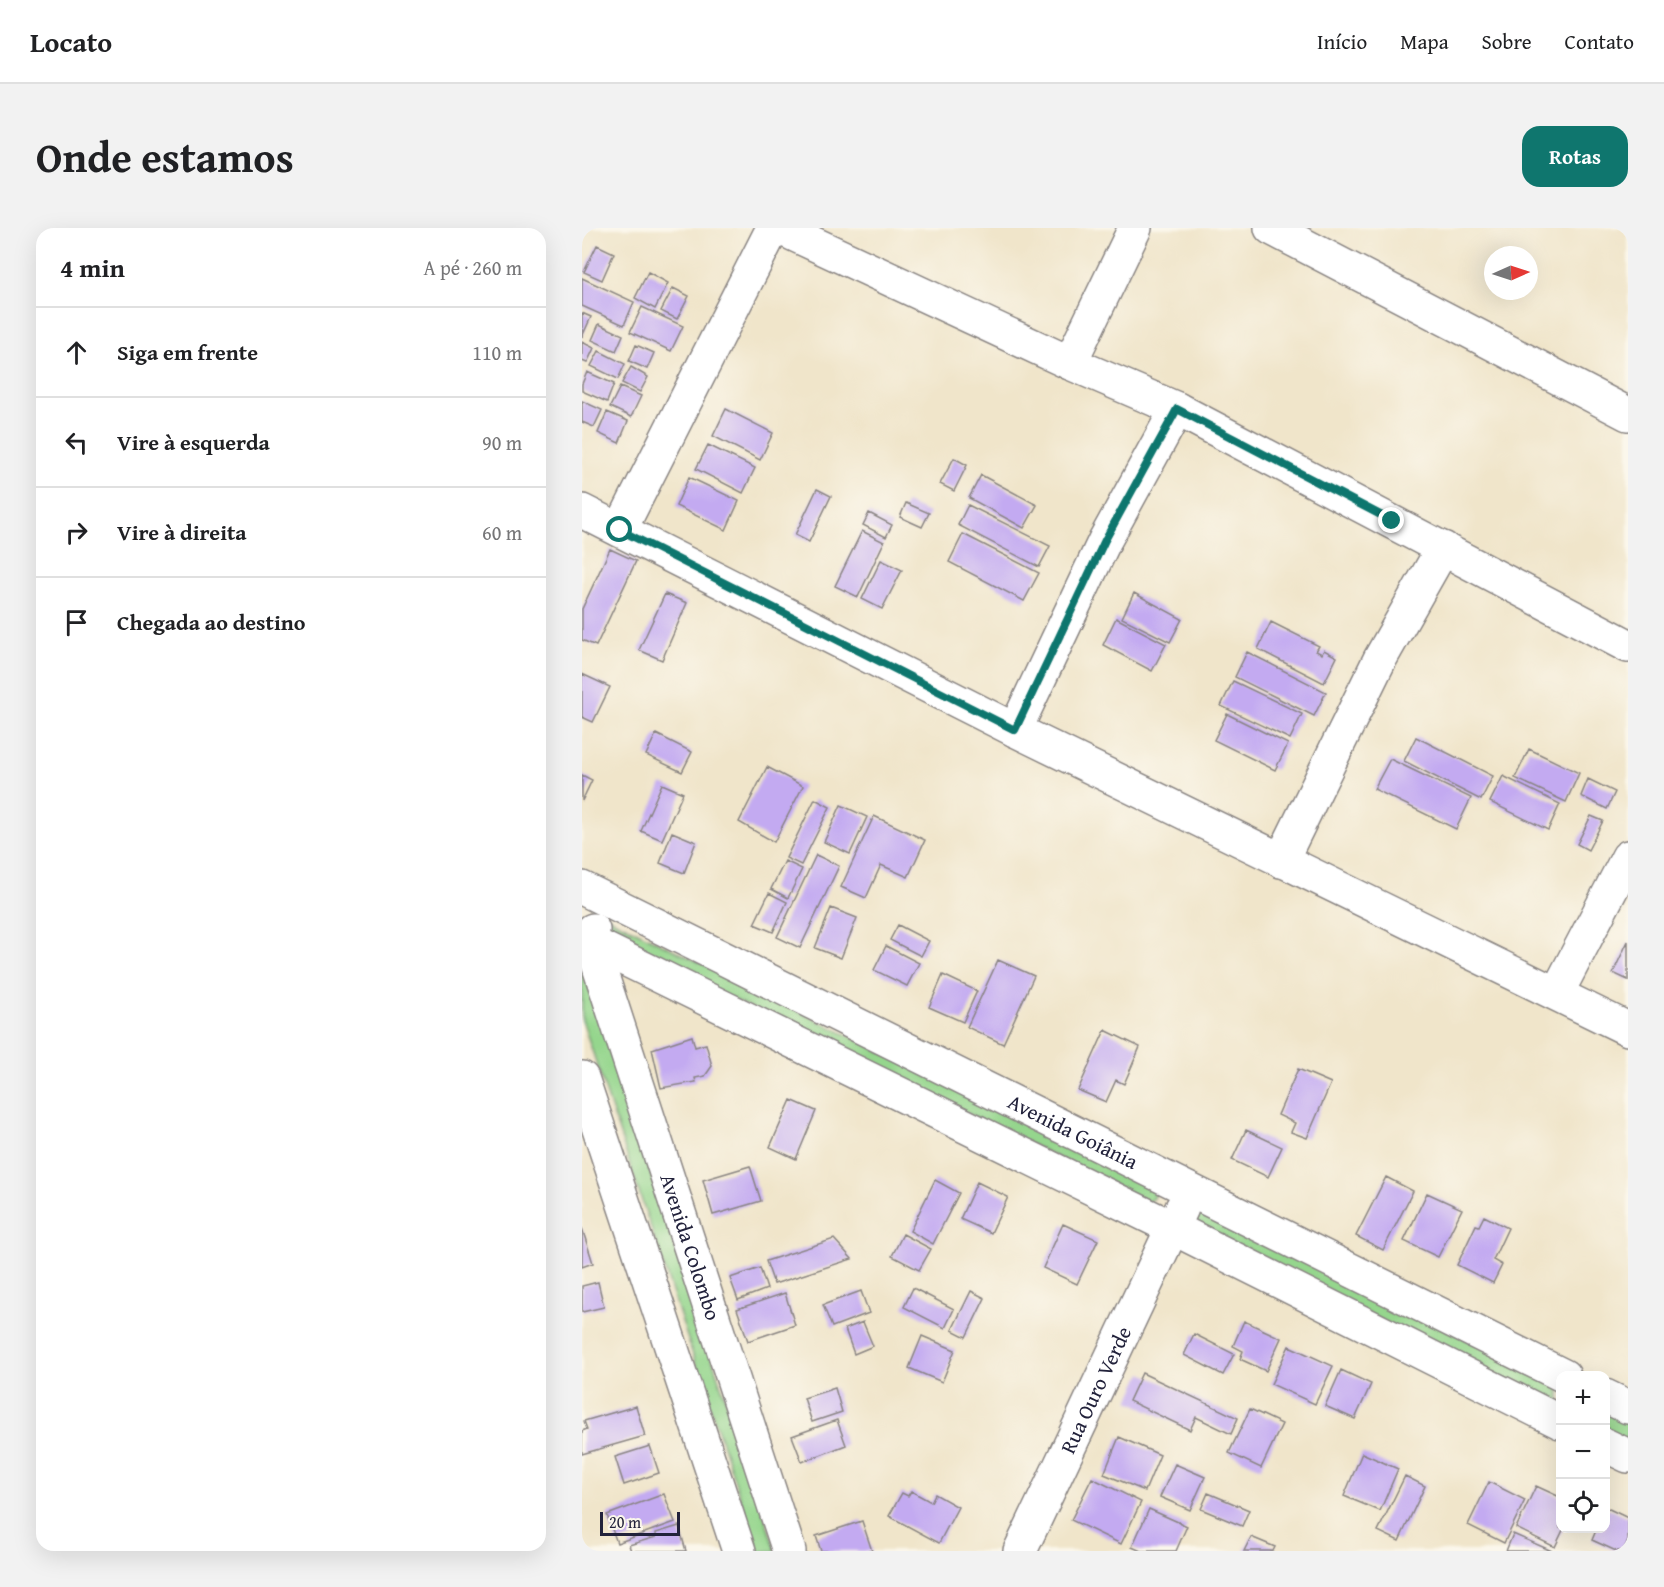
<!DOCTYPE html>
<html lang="pt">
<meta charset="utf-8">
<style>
:root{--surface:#fff;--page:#f2f2f2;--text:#202124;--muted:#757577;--line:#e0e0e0;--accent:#0f766e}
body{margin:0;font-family:"Gentium Book Plus",serif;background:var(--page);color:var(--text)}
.controls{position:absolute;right:18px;bottom:18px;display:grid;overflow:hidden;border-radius:12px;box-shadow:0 6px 24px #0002}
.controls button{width:54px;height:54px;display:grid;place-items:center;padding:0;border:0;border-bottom:2px solid var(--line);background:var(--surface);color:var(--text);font:30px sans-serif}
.compass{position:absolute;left:902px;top:18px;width:54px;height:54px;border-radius:50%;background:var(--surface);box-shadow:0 6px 24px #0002;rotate:87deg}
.scale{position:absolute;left:18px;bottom:15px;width:80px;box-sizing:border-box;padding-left:6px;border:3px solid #22223b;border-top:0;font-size:16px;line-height:21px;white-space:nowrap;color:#22223b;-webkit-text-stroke:4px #fbf7ec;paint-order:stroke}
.stop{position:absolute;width:18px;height:18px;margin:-14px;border:4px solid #0f766e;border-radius:50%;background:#fff}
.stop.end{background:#0f766e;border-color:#fff;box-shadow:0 2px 6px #0008}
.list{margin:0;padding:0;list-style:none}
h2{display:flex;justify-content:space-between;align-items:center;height:78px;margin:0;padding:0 24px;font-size:26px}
h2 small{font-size:20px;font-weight:400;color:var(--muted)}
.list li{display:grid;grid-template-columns:39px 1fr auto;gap:18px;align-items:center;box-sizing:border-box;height:90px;padding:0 24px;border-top:2px solid var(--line)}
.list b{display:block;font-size:22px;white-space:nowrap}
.list em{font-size:20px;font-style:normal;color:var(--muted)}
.icon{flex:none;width:33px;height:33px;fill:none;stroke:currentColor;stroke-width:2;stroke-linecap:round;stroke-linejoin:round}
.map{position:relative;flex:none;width:1046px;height:1323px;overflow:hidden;border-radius:18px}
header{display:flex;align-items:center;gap:36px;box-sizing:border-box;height:84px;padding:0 30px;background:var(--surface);border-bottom:2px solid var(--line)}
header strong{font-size:28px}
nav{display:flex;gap:33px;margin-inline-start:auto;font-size:21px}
.intro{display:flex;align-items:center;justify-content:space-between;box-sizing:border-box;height:144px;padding:0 36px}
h1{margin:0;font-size:42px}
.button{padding:15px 27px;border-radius:18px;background:var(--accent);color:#fff;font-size:21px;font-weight:700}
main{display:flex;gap:36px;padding:0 36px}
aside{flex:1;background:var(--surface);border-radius:18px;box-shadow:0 6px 24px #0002}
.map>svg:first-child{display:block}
.green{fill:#95d68d;stroke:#5c7c64;stroke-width:1.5}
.building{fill:#c3aaf1}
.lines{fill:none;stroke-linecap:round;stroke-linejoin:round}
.minor-casing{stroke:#898482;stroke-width:36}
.minor{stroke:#fff;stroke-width:33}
.route{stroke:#0f766e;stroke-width:8}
.labels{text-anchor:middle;stroke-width:4.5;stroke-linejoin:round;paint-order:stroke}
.street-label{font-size:21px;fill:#22223b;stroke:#fbf7ec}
</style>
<header>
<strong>Locato</strong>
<nav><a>Início</a><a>Mapa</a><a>Sobre</a><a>Contato</a></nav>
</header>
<div class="intro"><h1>Onde estamos</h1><a class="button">Rotas</a></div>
<main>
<aside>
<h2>4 min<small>A pé · 260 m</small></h2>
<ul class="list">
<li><svg class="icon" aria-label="ahead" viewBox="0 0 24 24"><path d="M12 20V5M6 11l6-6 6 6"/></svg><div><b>Siga em frente</b></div><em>110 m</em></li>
<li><svg class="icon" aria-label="left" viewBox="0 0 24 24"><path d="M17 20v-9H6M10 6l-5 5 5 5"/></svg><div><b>Vire à esquerda</b></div><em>90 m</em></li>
<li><svg class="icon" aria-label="right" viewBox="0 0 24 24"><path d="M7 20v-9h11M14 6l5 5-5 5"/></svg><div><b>Vire à direita</b></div><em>60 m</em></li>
<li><svg class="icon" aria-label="arrive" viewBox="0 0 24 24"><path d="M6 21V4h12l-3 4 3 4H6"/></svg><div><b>Chegada ao destino</b></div></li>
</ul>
</aside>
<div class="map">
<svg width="1046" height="1323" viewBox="0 0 1046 1323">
<rect width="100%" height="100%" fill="#fbf7ec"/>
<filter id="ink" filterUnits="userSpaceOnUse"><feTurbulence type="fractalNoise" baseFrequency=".0167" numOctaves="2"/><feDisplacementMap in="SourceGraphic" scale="12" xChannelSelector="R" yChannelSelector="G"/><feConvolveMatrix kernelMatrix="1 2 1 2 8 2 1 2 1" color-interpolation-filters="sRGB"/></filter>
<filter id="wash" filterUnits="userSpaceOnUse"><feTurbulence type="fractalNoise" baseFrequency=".008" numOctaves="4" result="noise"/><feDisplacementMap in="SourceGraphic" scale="24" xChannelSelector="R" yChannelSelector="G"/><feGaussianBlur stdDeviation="1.35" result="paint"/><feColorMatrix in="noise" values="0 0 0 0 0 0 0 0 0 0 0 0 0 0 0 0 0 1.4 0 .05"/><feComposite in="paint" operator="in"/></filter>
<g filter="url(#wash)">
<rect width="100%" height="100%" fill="#f0e5ca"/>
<path class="green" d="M23,688L574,959L571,970L567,974L24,709L21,696Z
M0,740L194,1323H176L0,792Z
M619,982L978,1157V1183L613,998L614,988Z
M1023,1179L1046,1191V1217L1024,1205Z"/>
<g id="blocks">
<path class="building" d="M15,17L32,25L20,52L2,44Z
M66,44L86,55L73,81L53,70Z
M0,50L52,74L42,97L0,78Z
M91,60L107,68L95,91L79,83Z
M60,79L101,98L89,123L48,104Z
M0,85L9,89L0,109Z
M17,96L41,107L34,123L10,112Z
M0,114L12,120L5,135L0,133Z
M54,117L72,125L65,141L47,133Z
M17,123L43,136L36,151L9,138Z
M49,139L66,149L58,164L40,155Z
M5,144L32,156L25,174L0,163V156Z
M38,159L59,168L49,189L28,179Z
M0,173L20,182L12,199L0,194Z
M144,181L191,205L178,232L131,208Z
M25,184L46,193L37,215L16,205Z
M126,217L173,240L161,265L114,241Z
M372,230L385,237L372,263L358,256Z
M399,247L455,277L442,300L387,270Z
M107,249L157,273L144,302L94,278Z
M235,261L249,268L227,314L213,307Z
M324,275L347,285L340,299L318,289Z
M386,277L468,318L457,339L376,297Z
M287,285L310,297L304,309L281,297Z
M280,303L302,314L276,369L253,358Z
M381,306L457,345L442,373L367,334Z
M28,321L54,333L14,418L0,412V381Z
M299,332L320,342L300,381L280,371Z
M552,365L600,391L588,414L540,390Z
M83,366L105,375L80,432L57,422Z
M534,390L584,416L570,443L521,417Z
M689,394L737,418L734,423L740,426L742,422L755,429L742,455L676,421Z
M665,424L744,464L732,488L653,449Z
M0,446L28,459L11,494L0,489Z
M651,453L720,486L708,511L639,478Z
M645,486L706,516L693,542L632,512Z
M74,506L110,524L100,544L64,527Z
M834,509L911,548L899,572L822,533Z
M947,521L997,545L984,574L933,550Z
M808,531L889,570L874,601L792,561Z
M185,539L221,558L192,614L157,594Z
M0,547L10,552L0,573Z
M921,548L978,576L966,602L908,574Z
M1006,551L1033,564L1025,581L999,568Z
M80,556L101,565L80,612L59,603Z
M233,571L248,579L219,637L204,630Z
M259,577L285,589L268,626L242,614Z
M292,588L343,612L326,649L299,637L284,670L259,659Z
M1009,588L1021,593L1006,622L995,616Z
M90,604L114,614L102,645L78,635Z
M234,627L257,638L218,720L195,709Z
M203,633L220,641L206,670L189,661Z
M187,665L205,674L191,704L172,696Z
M249,680L275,690L259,730L233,720Z
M316,697L347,713L339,728L308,712Z
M1046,713V752L1031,745Z
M304,718L337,735L325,758L292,742Z
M416,732L452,748L421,816L385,799Z
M361,747L395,763L381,794L347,779Z
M523,802L558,819L542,856L534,852L524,874L496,862Z
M110,808L113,819L124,816L130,838L123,848L113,850L114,854L79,860L70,821Z
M716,841L749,855L725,910L709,904L713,895L696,887Z
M209,872L234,883L214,931L188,919Z
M664,902L700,919L686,949L650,932Z
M168,938L179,973L131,987L121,952Z
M804,949L831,963L801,1022L774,1008Z
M353,952L377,965L351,1016L328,1003Z
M395,954L426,969L409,1005L378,991Z
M845,965L880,981L856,1029L822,1013Z
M902,988L926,1000L911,1032L920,1037L911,1055L875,1037L894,997L897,998Z
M481,996L516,1012L495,1056L461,1040Z
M0,1000L11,1035L0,1039Z
M321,1006L349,1021L337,1042L310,1028Z
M252,1011L270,1031L192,1056L184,1033Z
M178,1040L185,1061L156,1072L148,1050Z
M16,1054L22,1079L0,1084V1058Z
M331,1060L372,1081L363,1100L322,1079Z
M279,1063L287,1085L250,1099L241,1077Z
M389,1063L403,1070L384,1109L370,1102Z
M203,1065L213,1097L166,1113L155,1081Z
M662,1093L699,1110L684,1143L658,1131L661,1123L651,1118Z
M281,1094L291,1118L272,1126L263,1101Z
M612,1106L652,1126L641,1147L602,1127Z
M340,1108L373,1122L360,1154L327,1140Z
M707,1118L751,1138L733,1176L689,1156Z
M759,1142L789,1156L773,1191L743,1178Z
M560,1145L656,1190L649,1206L614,1189L608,1202L547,1173Z
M253,1160L260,1184L230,1194L222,1170Z
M54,1178L63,1208L0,1226V1203L5,1201L2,1193Z
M668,1181L700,1196L679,1240L647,1225Z
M255,1192L264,1217L220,1234L210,1208Z
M537,1209L578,1227L563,1263L522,1246Z
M68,1218L77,1245L42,1257L33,1229Z
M780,1225L816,1241L798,1283L762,1268Z
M593,1236L623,1249L608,1282L578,1269Z
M823,1248L843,1258L817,1313L796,1303Z
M510,1250L559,1274L539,1316L489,1292Z
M907,1254L943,1272L922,1315L886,1297Z
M954,1258L978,1269V1300H982L973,1319L934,1300Z
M329,1263L349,1274L353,1266L376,1279L357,1315L307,1288L320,1265L326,1268Z
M626,1265L667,1282L660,1298L619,1281Z
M82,1266L93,1294L35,1315L25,1287Z
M1025,1280L1046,1290V1313L1041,1323H1034L1010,1312L1015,1300H1023V1283Z
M567,1281L605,1298L594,1323H559L550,1319Z
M280,1293L290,1323H239L234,1308Z
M97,1298L104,1323H49L47,1317L74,1309V1305Z
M931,1306L970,1323H924Z
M669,1309L693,1319L691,1323H662Z"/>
</g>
</g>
<g filter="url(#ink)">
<use href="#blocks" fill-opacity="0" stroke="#898482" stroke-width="1.5"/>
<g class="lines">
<g class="minor-casing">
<g id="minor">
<path d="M198,0L488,135L595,181L1046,418"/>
<path d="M689,0L1046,186"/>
<path d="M488,135L553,0"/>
<path d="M0,283L433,502L1046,801"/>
<path d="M38,302L191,0"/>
<path d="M433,502L523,312L595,181"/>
<path d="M699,633L798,431L861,320"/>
<path id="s1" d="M0,660L982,1148"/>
<path id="s2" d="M11,702L9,714L207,1323"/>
<path d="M0,710L591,1000L978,1194"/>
<path d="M975,765L1046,629"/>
<path d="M0,850L157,1323"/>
<path d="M1023,1168L1046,1179"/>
<path d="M1023,1217L1046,1228"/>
<path id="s3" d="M438,1323L600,980"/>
</g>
</g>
<use href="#minor" class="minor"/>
</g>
</g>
<g class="lines" filter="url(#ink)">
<path class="route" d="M38,302L433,502L523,312L595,181L810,293"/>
</g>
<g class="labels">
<g class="street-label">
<text dy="7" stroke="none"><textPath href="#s1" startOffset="548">Avenida Goiânia</textPath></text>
<text dy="7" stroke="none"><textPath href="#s2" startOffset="333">Avenida Colombo</textPath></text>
<text dy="7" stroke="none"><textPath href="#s3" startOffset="178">Rua Ouro Verde</textPath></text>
</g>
</g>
</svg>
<div class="controls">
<button>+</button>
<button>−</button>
<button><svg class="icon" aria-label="locate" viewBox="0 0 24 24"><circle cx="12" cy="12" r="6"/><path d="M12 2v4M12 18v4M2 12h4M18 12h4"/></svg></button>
</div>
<svg class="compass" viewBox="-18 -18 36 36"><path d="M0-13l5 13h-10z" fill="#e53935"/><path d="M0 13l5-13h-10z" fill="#757577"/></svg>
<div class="scale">20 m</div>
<div class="stop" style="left:38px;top:302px"></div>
<div class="stop end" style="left:810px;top:293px"></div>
</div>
</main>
